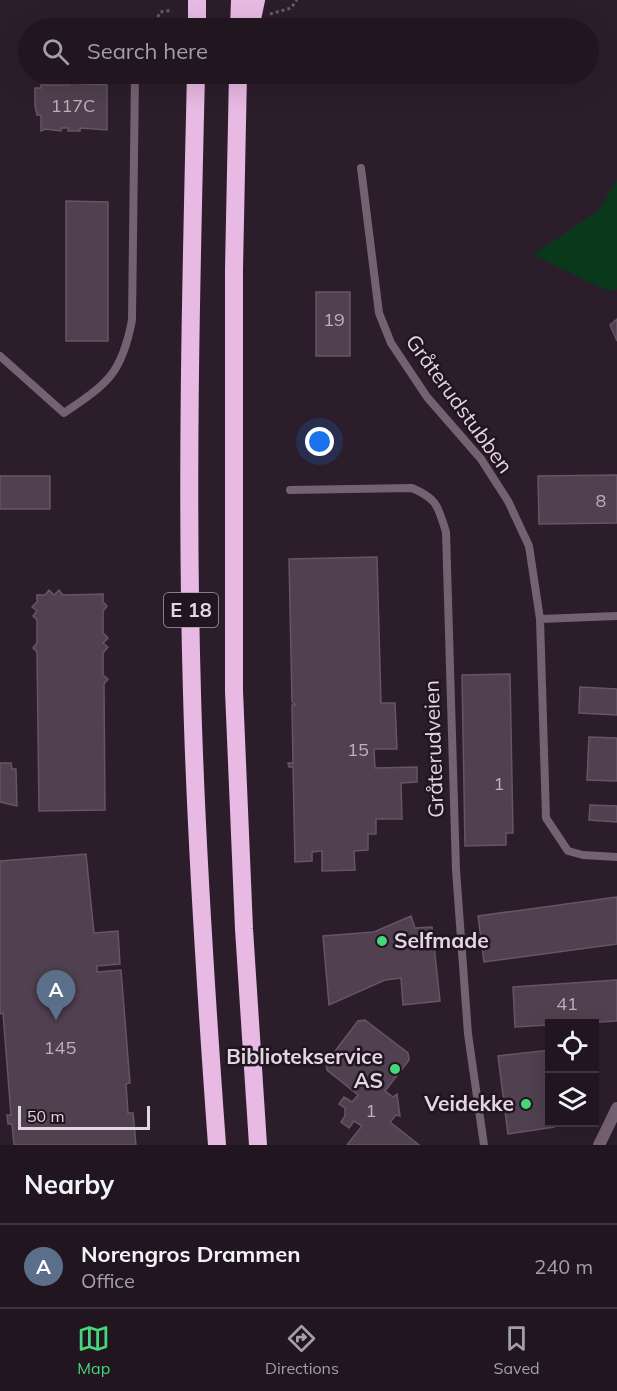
<!DOCTYPE html>
<meta charset="utf-8">
<style>
:root{--surface:#211620;--page:#291f29;--text:#f1f3f6;--muted:#a29fa5;--line:#3e353e;--accent:#45d77a}
body{margin:0;font-family:Mulish,sans-serif;background:var(--page);color:var(--text)}
.controls{position:absolute;right:18px;bottom:18px;display:grid;overflow:hidden;border-radius:0px;box-shadow:0 6px 24px #0002}
.controls button{width:54px;height:54px;display:grid;place-items:center;padding:0;border:0;border-bottom:2px solid var(--line);background:var(--surface);color:var(--text);font:30px sans-serif}
.scale{position:absolute;left:18px;bottom:15px;width:132px;box-sizing:border-box;padding-left:6px;border:3px solid #e1d7e0;border-top:0;font-size:16px;line-height:21px;white-space:nowrap;color:#e1d7e0;-webkit-text-stroke:4px #221421;paint-order:stroke}
.you{position:absolute;left:320px;top:442px;width:21px;height:21px;margin:-15px;border:4px solid #fff;border-radius:50%;background:#1a73e8;box-shadow:0 0 0 9px #1a73e833}
.badge{display:grid;place-items:center;width:39px;height:39px;border-radius:50%;background:var(--accent);color:#fff;font-size:20px;font-weight:700}
.pin{position:absolute;translate:-50% -50px;filter:drop-shadow(0 2px 3px #0008)}
.pin::after{content:'';position:absolute;top:32px;width:21px;height:18px;background:inherit;clip-path:polygon(0 0,100% 0,50% 100%)}
.list{margin:0;padding:0;list-style:none}
h2{display:flex;justify-content:space-between;align-items:center;height:78px;margin:0;padding:0 24px;font-size:26px}
h2 small{font-size:20px;font-weight:400;color:var(--muted)}
.list li{display:grid;grid-template-columns:39px 1fr auto;gap:18px;align-items:center;box-sizing:border-box;height:84px;padding:0 24px;border-top:2px solid var(--line)}
.list b{display:block;font-size:22px;white-space:nowrap}
.list p{margin:0;font-size:20px;white-space:nowrap;color:var(--muted)}
.list em{font-size:20px;font-style:normal;color:var(--muted)}
.icon{flex:none;width:33px;height:33px;fill:none;stroke:currentColor;stroke-width:2;stroke-linecap:round;stroke-linejoin:round}
.map{position:relative;flex:none;width:617px;height:1145px;overflow:hidden}
.search{position:absolute;background:var(--surface);box-shadow:0 6px 24px #0002;left:18px;right:18px;top:18px;height:66px;display:flex;align-items:center;gap:15px;box-sizing:border-box;padding:0 21px;border-radius:33px;color:var(--muted);font-size:22px}
.sheet{height:162px;background:var(--surface)}
nav{display:flex;justify-content:space-around;align-items:center;box-sizing:border-box;height:84px;border-top:2px solid var(--line);background:var(--surface);font-size:16px;color:var(--muted)}
nav a{display:grid;justify-items:center;gap:3px}
nav .on{color:var(--accent)}
.map>svg:first-child{display:block}
.green{fill:#0a381b}
.building{fill:#51404f;stroke:#665565;stroke-width:1.5}
.lines{fill:none;stroke-linecap:round;stroke-linejoin:round}
.path{stroke:#675a66;stroke-width:3;stroke-dasharray:3 3;stroke-linecap:butt}
.service{stroke:#746172;stroke-width:8}
.minor{stroke:#746172;stroke-width:12}
.motorway{stroke:#e8b9e3;stroke-width:18}
.poi-dot{fill:#45d77a;stroke:#221421;stroke-width:2}
.labels{text-anchor:middle;stroke-width:5;stroke-linejoin:round;paint-order:stroke}
.number-label{font-size:18px;fill:#bdb1bc}
.shield{fill:#221421;stroke:#a89ca7;stroke-width:1.5}
.shield-label{font-size:20px;font-weight:bold;fill:#e1d7e0}
.street-label{font-size:21px;fill:#e1d7e0;stroke:#221421}
.poi-label{font-size:21px;font-weight:bold;fill:#e1d7e0;stroke:#221421;text-anchor:end}
</style>
<div class="map">
<svg width="617" height="1145" viewBox="0 0 617 1145">
<rect width="100%" height="100%" fill="#2c1d2b"/>
<path class="green" d="M617,179V289L608,291L533,255L599,210Z"/>
<path class="building" d="M71,83L107,85V130L80,128V131H68L69,128H61V131L45,129L41,131V115H37L35,106V88H41V85H69Z
M66,201L108,202V341H66Z
M316,292H350V356H316Z
M617,319V341L610,325Z
M617,475V523L539,524L538,476Z
M0,476H50V509H0Z
M377,557L381,703H395L397,749H374L375,768L417,767V782L401,783L402,819H376V834H368V850L354,851L355,870L322,871V851L312,852V861L295,862L293,767H289L288,763H293L292,705H295L292,702L289,559Z
M49,590L54,595L59,590L63,595L103,594V602L107,606L103,611V633L108,638L103,643L108,647L103,653V675L108,679L104,684L105,810L39,811L37,652L33,648L37,643V620L33,616L37,611L32,607L37,602V595H45Z
M510,674L513,833H506V845L465,846L462,675Z
M580,687L617,689V715L579,713Z
M589,737L617,738V781L587,780Z
M0,763H11L12,769H16L17,806L0,802Z
M590,805L617,806V822L589,820Z
M86,854L94,933L118,931L120,964L97,966V972L121,970L130,1083L126,1084L128,1113H133L136,1145H14L12,1124H8L7,1115H11L3,1013L0,1014V861Z
M617,897V944L484,962L478,916Z
M411,916L415,928L432,927L440,1001L403,1005L401,978L385,980L329,1005L323,936L374,932Z
M617,980V1021L515,1027L513,987Z
M365,1020L408,1053L409,1060L385,1091L393,1097L397,1094L400,1116L396,1115L390,1122L419,1145H347L362,1126L354,1121L349,1128L341,1122L345,1116V1108L339,1104L344,1097L352,1102L358,1095L327,1070L326,1063L358,1021Z
M550,1050V1122H554V1127L508,1134L498,1056Z"/>
<g class="lines">
<path class="path" d="M270,14L291,8L297,0
M153,28L160,12L172,10"/>
<path class="service" d="M361,168L379,313L391,343L427,397L481,459L508,501L529,546L540,619L546,818L568,851L583,855L617,857
M0,356L64,413C107,384 122,374 132,320L135,74
M290,490L412,488C438,499 438,507 446,532L456,870L468,1034L484,1145
M540,619L617,616"/>
<path class="minor" d="M599,1145L617,1108"/>
<path class="motorway" d="M197,28V0
M239,28L240,0
M250,28L256,0
M196,74C191,280 186,487 192,693C196,844 206,994 217,1145
M238,74L234,269V691L244,929L258,1145"/>
</g>
<g class="poi-dot">
<circle cx="382" cy="941" r="6"/>
<circle cx="395" cy="1069" r="6"/>
<circle cx="526" cy="1104" r="6"/>
</g>
<g class="labels">
<g class="number-label">
<text x="73" y="112">117C</text>
<text x="334" y="326">19</text>
<text x="601" y="507">8</text>
<text x="358" y="756">15</text>
<text x="499" y="790">1</text>
<text x="567" y="1010">41</text>
<text x="60" y="1054">145</text>
<text x="371" y="1117">1</text>
</g>
<rect class="shield" x="164" y="593" width="54" height="34" rx="4.5"/>
<g class="shield-label">
<text x="191" y="617">E 18</text>
</g>
<g class="street-label">
<text transform="translate(459 404) rotate(54)" y="7">Gråterudstubben</text>
<text transform="translate(434 749) rotate(-92)" y="7">Gråterudveien</text>
</g>
<g class="poi-label">
<text x="394" y="948" text-anchor="start">Selfmade</text>
<text x="383" y="1064">Bibliotekservice<tspan x="383" dy="24">AS</tspan></text>
<text x="514" y="1111">Veidekke</text>
</g>
</g>
</svg>
<div class="controls">
<button><svg class="icon" aria-label="locate" viewBox="0 0 24 24"><circle cx="12" cy="12" r="6"/><path d="M12 2v4M12 18v4M2 12h4M18 12h4"/></svg></button>
<button><svg class="icon" aria-label="layers" viewBox="0 0 24 24"><path d="M12 4l9 5-9 5-9-5zM3 14l9 5 9-5"/></svg></button>
</div>
<div class="scale">50 m</div>
<div class="you"></div>
<div class="pin badge" style="left:56px;top:1020px;background:#5c6f8a">A</div>
<div class="search"><svg class="icon" aria-label="search" viewBox="0 0 24 24"><circle cx="10" cy="10" r="6"/><path d="M15 15l6 6"/></svg>Search here</div>
</div>
<section class="sheet">
<h2>Nearby<small></small></h2>
<ul class="list">
<li><span class="badge" style="background:#5c6f8a">A</span><div><b>Norengros Drammen</b><p>Office</p></div><em>240 m</em></li>
</ul>
</section>
<nav>
<a class="on"><svg class="icon" aria-label="map" viewBox="0 0 24 24"><path d="M3 6l6-2 6 2 6-2v14l-6 2-6-2-6 2zM9 4v14M15 6v14"/></svg>Map</a>
<a><svg class="icon" aria-label="directions" viewBox="0 0 24 24"><path d="M12 3l9 9-9 9-9-9zM9 14v-3h6M13 9l2 2-2 2"/></svg>Directions</a>
<a><svg class="icon" aria-label="saved" viewBox="0 0 24 24"><path d="M7 4h10v16l-5-4-5 4z"/></svg>Saved</a>
</nav>
